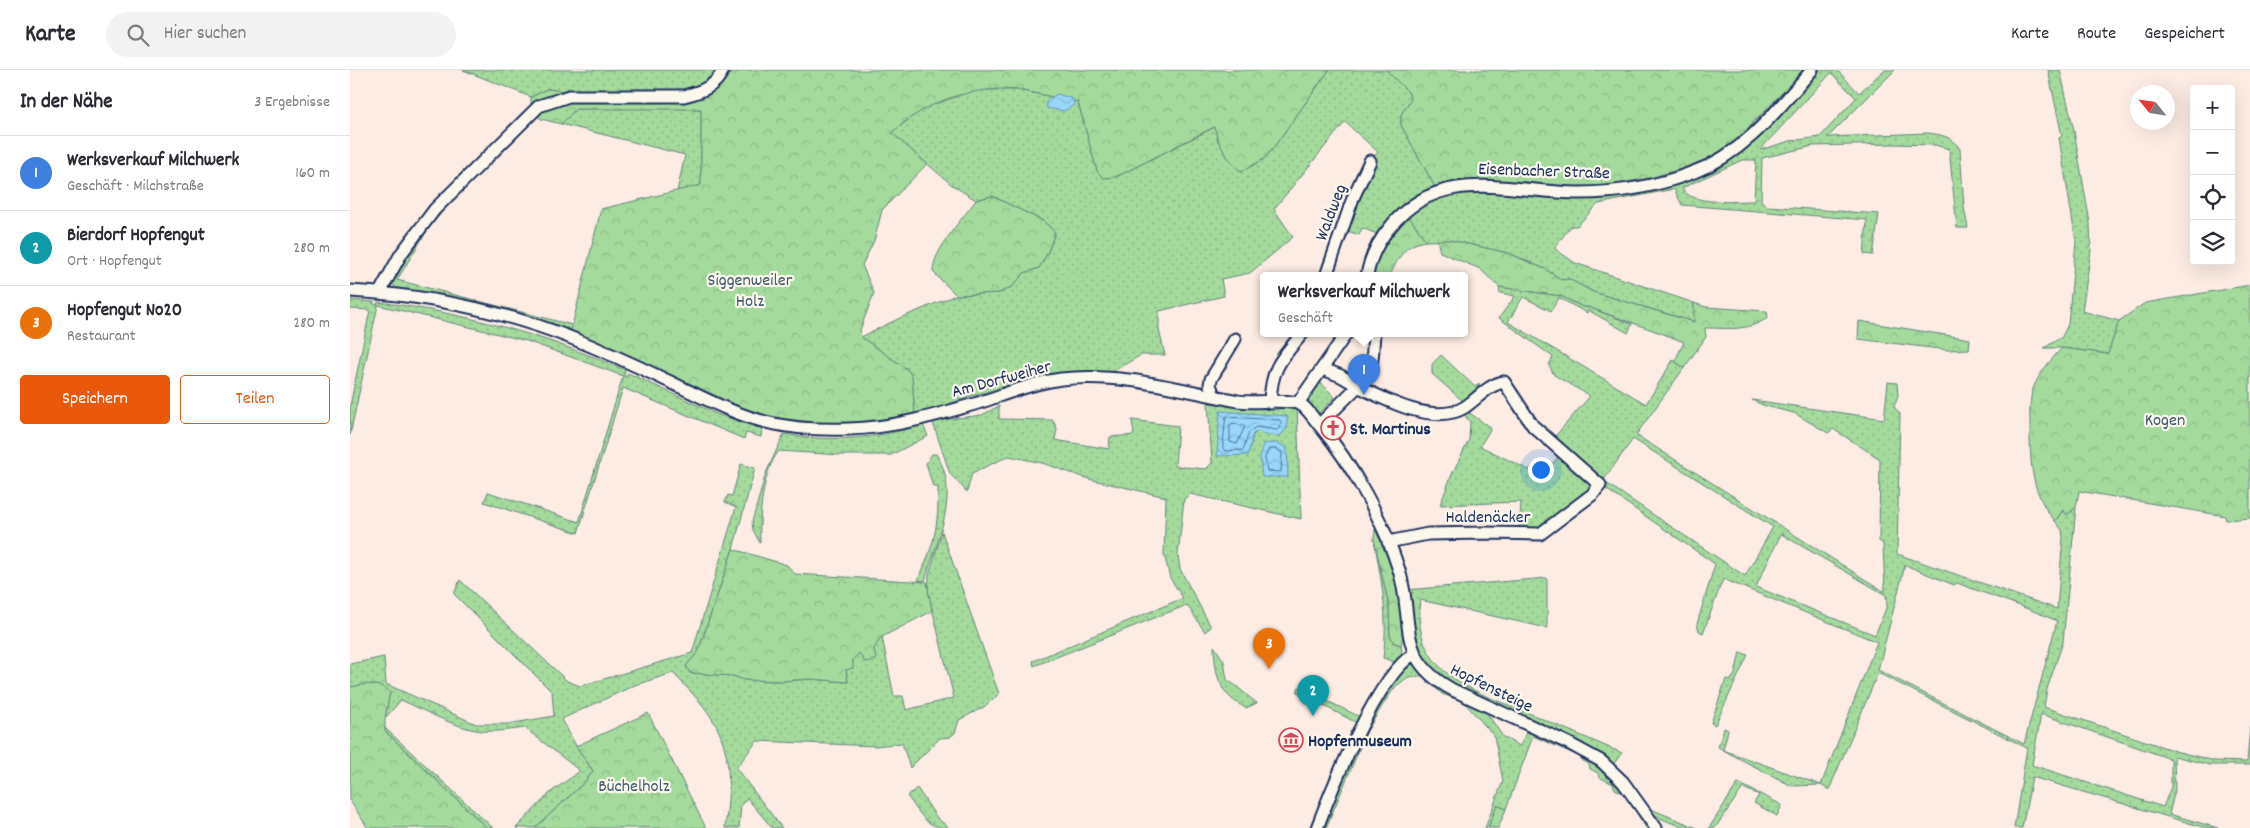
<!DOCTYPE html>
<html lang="de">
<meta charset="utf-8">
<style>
:root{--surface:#fff;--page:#f2f2f3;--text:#2b2b33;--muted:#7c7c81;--line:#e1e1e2;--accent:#ea580c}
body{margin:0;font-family:Dekko,sans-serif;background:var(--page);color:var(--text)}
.controls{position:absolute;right:15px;top:15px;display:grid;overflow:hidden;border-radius:5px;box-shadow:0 5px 20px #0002}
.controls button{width:45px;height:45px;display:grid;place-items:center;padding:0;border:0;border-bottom:1px solid var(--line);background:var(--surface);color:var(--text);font:25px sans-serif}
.compass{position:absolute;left:1780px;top:15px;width:45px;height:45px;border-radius:50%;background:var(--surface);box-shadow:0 5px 20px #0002;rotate:300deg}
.you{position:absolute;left:1190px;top:399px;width:18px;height:18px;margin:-12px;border:4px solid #fff;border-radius:50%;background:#1a73e8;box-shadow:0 0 0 8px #1a73e833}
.badge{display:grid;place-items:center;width:32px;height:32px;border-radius:50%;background:var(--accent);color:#fff;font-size:16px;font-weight:700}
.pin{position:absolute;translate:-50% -41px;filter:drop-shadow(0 1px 2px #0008)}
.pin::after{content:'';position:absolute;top:26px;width:18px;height:15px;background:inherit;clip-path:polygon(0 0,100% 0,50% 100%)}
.popup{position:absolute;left:910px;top:202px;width:208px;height:65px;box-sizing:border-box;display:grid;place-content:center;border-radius:5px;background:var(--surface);filter:drop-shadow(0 1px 4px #0005);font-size:16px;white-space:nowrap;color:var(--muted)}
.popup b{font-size:19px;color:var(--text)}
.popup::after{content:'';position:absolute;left:50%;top:100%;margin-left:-10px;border:10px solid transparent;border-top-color:var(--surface)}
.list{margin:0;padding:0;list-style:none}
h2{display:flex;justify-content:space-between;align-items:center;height:65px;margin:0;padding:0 20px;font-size:21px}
h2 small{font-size:16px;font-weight:400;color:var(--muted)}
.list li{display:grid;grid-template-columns:32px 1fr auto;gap:15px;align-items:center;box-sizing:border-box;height:75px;padding:0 20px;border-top:1px solid var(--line)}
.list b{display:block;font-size:19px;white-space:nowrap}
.list p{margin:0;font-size:16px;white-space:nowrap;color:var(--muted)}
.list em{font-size:16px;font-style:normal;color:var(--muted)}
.actions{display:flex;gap:10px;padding:15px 20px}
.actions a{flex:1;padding:11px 0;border:1px solid var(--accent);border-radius:5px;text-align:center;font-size:18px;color:var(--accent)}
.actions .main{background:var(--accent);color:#fff}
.icon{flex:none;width:28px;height:28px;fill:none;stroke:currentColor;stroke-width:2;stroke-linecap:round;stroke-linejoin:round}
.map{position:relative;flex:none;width:1900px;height:758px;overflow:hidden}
header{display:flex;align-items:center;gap:30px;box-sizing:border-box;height:70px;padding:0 25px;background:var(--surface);border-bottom:1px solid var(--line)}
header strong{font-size:24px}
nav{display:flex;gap:28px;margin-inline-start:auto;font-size:18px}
.search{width:350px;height:45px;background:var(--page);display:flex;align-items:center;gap:12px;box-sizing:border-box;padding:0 18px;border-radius:28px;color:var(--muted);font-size:19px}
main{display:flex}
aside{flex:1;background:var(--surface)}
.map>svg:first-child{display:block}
.grass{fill:url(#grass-dots);stroke:#60847d;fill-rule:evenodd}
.forest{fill:url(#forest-crowns);stroke:#60847d}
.water{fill:url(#water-waves);stroke:#6694bb}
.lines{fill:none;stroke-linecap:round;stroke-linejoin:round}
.shore{stroke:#4d729c;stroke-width:1}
.minor-casing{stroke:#1b2f5e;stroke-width:15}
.minor{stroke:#fbf7ec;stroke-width:11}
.labels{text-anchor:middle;stroke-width:4.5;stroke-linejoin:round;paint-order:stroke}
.street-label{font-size:18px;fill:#1b2f5e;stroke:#fbf7ec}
.park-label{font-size:18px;fill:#3d5a6e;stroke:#fbf7ec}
.poi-label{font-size:18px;font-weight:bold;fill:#1b2f5e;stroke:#fbf7ec;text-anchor:start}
</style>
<header>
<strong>Karte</strong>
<div class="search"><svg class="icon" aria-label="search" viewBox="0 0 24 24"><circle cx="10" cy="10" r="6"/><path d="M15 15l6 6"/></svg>Hier suchen</div>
<nav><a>Karte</a><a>Route</a><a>Gespeichert</a></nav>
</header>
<main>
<aside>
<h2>In der Nähe<small>3 Ergebnisse</small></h2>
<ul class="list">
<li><span class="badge" style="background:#3f7fe0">1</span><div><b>Werksverkauf Milchwerk</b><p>Geschäft · Milchstraße</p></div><em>160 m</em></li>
<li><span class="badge" style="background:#0f9aa8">2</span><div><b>Bierdorf Hopfengut</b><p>Ort · Hopfengut</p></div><em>280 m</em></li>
<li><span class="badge" style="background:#e8710a">3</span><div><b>Hopfengut No20</b><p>Restaurant</p></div><em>280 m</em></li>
</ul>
<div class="actions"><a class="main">Speichern</a><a>Teilen</a></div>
</aside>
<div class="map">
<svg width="1900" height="758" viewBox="0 0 1900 758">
<defs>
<pattern id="grass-dots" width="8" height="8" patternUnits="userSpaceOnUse" patternTransform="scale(1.25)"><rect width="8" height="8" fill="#a4da9c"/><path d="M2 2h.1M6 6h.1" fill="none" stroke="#8dbb89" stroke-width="1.8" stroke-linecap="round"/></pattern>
<pattern id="forest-crowns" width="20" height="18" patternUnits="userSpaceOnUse" patternTransform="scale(1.25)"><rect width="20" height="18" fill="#a4da9c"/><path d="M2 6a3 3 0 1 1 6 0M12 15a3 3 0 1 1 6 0" fill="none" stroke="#8dbb89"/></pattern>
<pattern id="water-waves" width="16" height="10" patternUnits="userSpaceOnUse" patternTransform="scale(1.25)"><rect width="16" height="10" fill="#98d7f9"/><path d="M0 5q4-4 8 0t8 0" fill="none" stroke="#82b9d8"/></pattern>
</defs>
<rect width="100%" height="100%" fill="#fcece3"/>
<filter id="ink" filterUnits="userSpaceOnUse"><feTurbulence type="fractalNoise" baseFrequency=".02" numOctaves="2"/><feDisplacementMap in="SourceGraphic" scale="10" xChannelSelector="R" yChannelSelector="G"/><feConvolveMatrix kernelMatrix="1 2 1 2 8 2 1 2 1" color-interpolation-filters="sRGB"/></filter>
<g filter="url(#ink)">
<path class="grass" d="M113,0H370L367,6L338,22H223L197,19L181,27Z
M979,0H1036L1058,22L1061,29L1051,45V55L1085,117C1060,128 1042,142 1027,164L1012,158L1009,165L992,159L1020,91L1028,82L995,52L924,139L943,167L900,203L871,209L874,226L809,241V260L815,285H791L762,302V305L668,314L621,326L565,346L562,307L558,300L511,267L550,248L606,225L649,223L663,216L674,203L689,198L698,182L705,162L693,151L642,126L626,130L602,115L541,63L574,38L625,20H668L728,32L747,101L766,107L865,57L868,72L921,81Z
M1469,0H1487L1509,23L1534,0H1545L1478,67L1578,63C1592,65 1602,66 1610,79L1614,137L1618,158H1607L1599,79L1585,75L1542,74L1463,76L1412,88L1411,131L1417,136L1529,144L1523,185L1514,184L1517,150L1332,135L1324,119L1248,134L1227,156H1221L1204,178L1225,193L1344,233L1345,252L1243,222L1219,209L1212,210L1195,199L1158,183L1100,170L1076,171L1058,145L1079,131L1120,120L1228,128L1352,105L1370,96L1393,80ZM1481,3L1506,28L1470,67L1440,71L1410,80ZM1392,90H1406L1404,131C1385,131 1341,136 1332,118Z
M1698,0H1710L1724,61L1740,153L1741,180L1732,241L1769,251L1758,284L1712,278H1694L1712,267L1718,254L1726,172L1709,68L1712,66Z
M288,38L351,39V115L327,122L335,85L211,54L226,39Z
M125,107L81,154L47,210L222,255L221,260L47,220L43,214L42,208L84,144Z
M1149,217L1211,226L1233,237H1238L1282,254L1278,263L1238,240L1237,243L1209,228L1201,241L1173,227L1158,252L1296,334L1323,290L1334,298L1286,365L1535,522L1533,474L1529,471L1530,389L1483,359L1478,363L1444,343L1415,336L1402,330L1534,349L1538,312L1547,313L1548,325L1544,337L1550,344L1547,484L1707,539L1713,467L1712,460L1705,451L1713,440L1722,441L1726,437L1713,572L1697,619L1694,637L1825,681L1865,691L1897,692L1900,657V695H1860L1824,686L1825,720L1819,744L1868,758H1856L1682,707L1672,758H1664L1677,678L1528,603L1479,720L1471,715L1442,716L1373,680L1368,677L1374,658L1378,660L1373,680L1471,715L1527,572L1373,509L1353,563L1349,561L1347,554L1365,494L1250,415L1193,463L1169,464L1171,432L1090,435L1102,404L1119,370L1120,352L1112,342L1114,339L1141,358L1130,376L1179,400L1184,393L1197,401L1212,382L1200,372L1240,326L1204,305L1199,295L1203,287L1149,248L1165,226L1150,223ZM1283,369L1423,457L1395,506L1253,411ZM1431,464L1536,525L1537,536L1525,565L1406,517ZM1555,495L1604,515L1607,513C1641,526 1674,536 1707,551L1674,674L1528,600ZM1691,644L1821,689V717L1813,737L1682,695Z
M0,230L24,232V234L27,235L28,232C116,243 193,265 275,300L274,306L276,307L278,303L367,344L412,359L411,367L396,363L394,369L273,318L228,463L134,432L138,422L229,452L273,306L177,271L28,235L0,365V336L20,240L0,239Z
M1091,285L1125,317L1129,313L1130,321L1115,333L1082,304V294Z
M970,312L985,327L967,345L958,335L960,324Z
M858,333L924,340L947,335L951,449L840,424L834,429L828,485L830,499L861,557L855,562L837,535L684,596L683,591L833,528L820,508L814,484L816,427L739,409L692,393L659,386L622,403L617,422L600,404L583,353L593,350L632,345L649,336V349L703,350L707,359L705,370L759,379L760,367L784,365L782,350L828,356L825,396L856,399L862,393ZM870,341L930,366L908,361L903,365L898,385Z
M979,353L984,354L992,361V365L988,371L977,358Z
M573,355L578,366L541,385H490L429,381C412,401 409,447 410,473L403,460L402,452L416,403L434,364C480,373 529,368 573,355Z
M582,384H586C612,422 586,472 575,511L568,510C584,475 589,456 588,417H583L576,393Z
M391,394L405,398L383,479L348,582L336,596L340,603L384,606L394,610L432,611L460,609L498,612L496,600C499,595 503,587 509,583C520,575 521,582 532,567L544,626H553L556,640L604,628L578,522L579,504L592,462L649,624L634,637L609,650L605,663L600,667L590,668L560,698L552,673L526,676L407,671L386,698L432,758H422L397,728L391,735L389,758H375C380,720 383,680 361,647C351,631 336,617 323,603L285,615L212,649L226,676L243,701L234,713L185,758H166L201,722L230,701L175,658C160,660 147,662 132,661C105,658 76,641 51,630L35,648L40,622L24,615L0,617V594L34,587L36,614L126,654H158L204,646L202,622L104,524L110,510L217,611L230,616L342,583L386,437L375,432L378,425L382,426Z
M1024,469L1039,536L1040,565L1044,573L1051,575L1052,582L1047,593L1033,588C1039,548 1031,509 1024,469Z
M1197,508V558L1070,530C1067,551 1071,574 1085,591C1105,617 1151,632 1181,644C1211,657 1241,670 1272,683L1262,696L1116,622L1086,604L1066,579L1056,520Z
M864,576L874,591L877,610C889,616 896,626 907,633L896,638C869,625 865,605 864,576Z
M1390,582L1398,585L1365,655L1361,653L1376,609L1381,610L1385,604Z
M1060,594L1068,595L1080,608L1232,684L1259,702L1301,758H1296L1275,724L1265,719L1263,714L1249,707L1248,703L1240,699L1239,694L1231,690V687L1183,666L1156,739L1147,735L1138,758H1135L1153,711L1144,666L1114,632L1092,624L1072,606L1059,607L1046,616L1034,633L1017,661L976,758H969L1015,653L1053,598ZM1137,643L1177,660L1170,676L1153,667Z
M35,658L143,758H137L35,661Z
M1388,713L1432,735L1427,746L1404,733L1409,725L1393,718L1365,758H1359Z
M567,718L587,748L599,758C575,758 571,744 557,726Z
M1296,737L1347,758C1332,758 1305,749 1296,737Z"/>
<path class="forest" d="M396,0H979L921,81L914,89L891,102C875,86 871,79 864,57L766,107L753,108L747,101L728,32C708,29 688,23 668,20C623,15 574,32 542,63L577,94L532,140L524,171L512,195L524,223L510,260L511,267L558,300L562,307L565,346L523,352L473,356L433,352L392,343L221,260L251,139L351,115V39H226L211,54L191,49L181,39V27L197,19L223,22H338L375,5Z
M1036,0H1454L1387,70L1360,88L1330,99L1300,108L1233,119L1110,110L1085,117L1051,55V45L1061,29L1058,22Z
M642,126L693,151L705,162L698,182L689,198L674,203L663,216L649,223L606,225L583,202C582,181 614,147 626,130Z
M1058,145L1076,171C1054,174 1048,188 1040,206H1023C1028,181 1042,163 1058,145Z
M1087,170H1100L1158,183L1195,199L1212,210L1219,209L1243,222L1344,252V233L1356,237L1417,241L1418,248C1395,262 1380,258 1355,258L1356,267L1334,298L1325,291L1334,272C1302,259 1270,249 1238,237H1233L1211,226L1149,217L1130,199L1090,182Z
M1900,215V448L1876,450L1875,446L1729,421L1726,437L1717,445L1713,440L1705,451C1682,425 1680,394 1680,361C1680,348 1679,335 1682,322C1687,305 1700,291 1712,278L1758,284L1769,251L1795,233Z
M1509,251L1620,269L1619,279L1598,280L1508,269Z
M1025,459L1044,499L1050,521L1049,529L1053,566L1051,575L1044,573L1040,565L1039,536L1024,469Z
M383,479L437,495L445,504L577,512L582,541L532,567L524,578L526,590L515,592L509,583L503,590V598L496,600L498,612L460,609L432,611L394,610L383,606L340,603L336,596L348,582Z
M17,614L31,616L40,622L35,648V661L137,758H18L0,731V617Z
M949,617L1010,647L1007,653L947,622Z
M298,643L356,758H185L234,713L243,701L226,676Z
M1147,735L1156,739L1148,758H1138Z"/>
<path class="water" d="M707,24L723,29L724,35L714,41L697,38L696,31Z
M870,341L937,346V358L930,366L915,365L908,361L903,364L898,385L867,386Z
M926,373L936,377L937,380L938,407H912L910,387L913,374Z"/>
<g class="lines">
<path class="shore" d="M876,347L930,350L932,355L927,360L906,357L899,362L893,380L875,381L873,378Z
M883,353L895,356L887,374L880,372V355Z
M919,379H925L932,382L931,402L917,401L915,388Z"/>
<g class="minor-casing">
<path id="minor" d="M976,206L1003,128L1020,91
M1017,206C1020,187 1028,171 1041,156C1091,94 1162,123 1229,123C1267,123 1308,116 1344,102C1395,83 1427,40 1462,0
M0,221C75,225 149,240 219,267C252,280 285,295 316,310C350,326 384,345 420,353C446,359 473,360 499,359C543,358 587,345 628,333C656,324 682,313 711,309C772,302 829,320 888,331C905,334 942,327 953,336C959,341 964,349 970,356C1002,394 1034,452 1049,500C1065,552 1044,588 1103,620L1218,673L1251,691L1273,712L1306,758
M30,222L51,184L85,139L189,36L219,26H334C350,22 366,17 373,0
M973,299L991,306L1008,316C1025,304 1022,282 1024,264
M864,325L860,315L861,309L885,269
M920,333C921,298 931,289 952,264
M948,333L996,264
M969,355L1008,316C1035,330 1085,356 1115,337C1127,329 1139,314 1154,312L1183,356L1250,415L1243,424L1190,464L1135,463L1078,464L1038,472
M967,758C982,718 1028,604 1064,584"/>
</g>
<use href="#minor" class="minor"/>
</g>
</g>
<defs>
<g id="church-ring" transform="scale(1.25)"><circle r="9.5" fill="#fbf7ec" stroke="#d1495b" stroke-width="1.5"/><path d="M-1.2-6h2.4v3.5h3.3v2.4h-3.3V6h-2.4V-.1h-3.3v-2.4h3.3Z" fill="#d1495b"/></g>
<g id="museum-ring" transform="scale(1.25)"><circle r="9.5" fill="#fbf7ec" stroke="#d1495b" stroke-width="1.5"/><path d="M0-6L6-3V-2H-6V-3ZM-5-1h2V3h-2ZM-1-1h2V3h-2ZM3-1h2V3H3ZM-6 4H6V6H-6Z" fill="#d1495b"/></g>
</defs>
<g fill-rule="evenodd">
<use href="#church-ring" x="983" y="358"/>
<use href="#museum-ring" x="941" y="670"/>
</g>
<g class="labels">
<g class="street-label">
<text transform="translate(1194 100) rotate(2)" y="6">Eisenbacher Straße</text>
<text transform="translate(980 142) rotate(-69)" y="6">Waldweg</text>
<text transform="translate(651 308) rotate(-15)" y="6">Am Dorfweiher</text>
<text x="1138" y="452">Haldenäcker</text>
<text transform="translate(1142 617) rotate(26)" y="6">Hopfensteige</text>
</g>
<g class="park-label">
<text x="400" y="215">Siggenweiler<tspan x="400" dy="21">Holz</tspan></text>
<text x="1815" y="355">Kogen</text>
<text x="284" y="721">Büchelholz</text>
</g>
<g class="poi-label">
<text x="1000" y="364">St. Martinus</text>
<text x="958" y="676">Hopfenmuseum</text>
</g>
</g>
</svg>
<div class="controls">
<button>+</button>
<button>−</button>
<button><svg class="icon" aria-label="locate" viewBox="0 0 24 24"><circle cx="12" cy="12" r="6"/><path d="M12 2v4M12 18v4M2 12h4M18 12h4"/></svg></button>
<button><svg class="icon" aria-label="layers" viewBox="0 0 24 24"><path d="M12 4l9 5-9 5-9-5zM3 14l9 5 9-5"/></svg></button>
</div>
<svg class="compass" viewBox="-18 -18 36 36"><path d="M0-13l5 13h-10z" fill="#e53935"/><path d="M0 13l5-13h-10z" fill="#7c7c81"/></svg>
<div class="you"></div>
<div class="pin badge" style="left:1014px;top:325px;background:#3f7fe0">1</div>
<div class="popup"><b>Werksverkauf Milchwerk</b>Geschäft</div>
<div class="pin badge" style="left:963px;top:646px;background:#0f9aa8">2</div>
<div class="pin badge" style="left:919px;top:599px;background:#e8710a">3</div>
</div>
</main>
